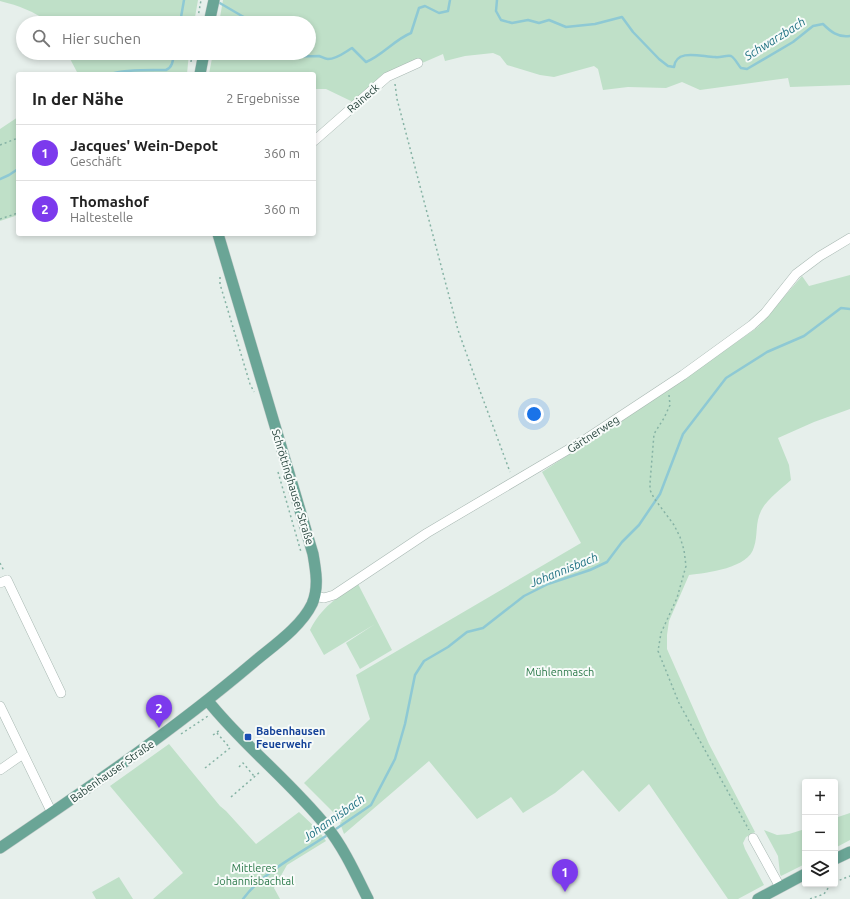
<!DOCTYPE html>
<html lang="de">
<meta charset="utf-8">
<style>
:root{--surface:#fff;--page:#f6f6f6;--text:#222;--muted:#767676;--line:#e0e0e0;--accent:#7c3aed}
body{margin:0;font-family:Ubuntu,sans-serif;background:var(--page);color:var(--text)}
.controls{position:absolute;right:12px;bottom:12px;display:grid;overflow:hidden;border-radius:4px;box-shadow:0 2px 6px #0003}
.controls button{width:36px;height:36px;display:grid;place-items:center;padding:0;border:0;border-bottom:1px solid var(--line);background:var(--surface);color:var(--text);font:20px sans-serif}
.you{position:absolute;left:534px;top:414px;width:14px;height:14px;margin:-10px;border:3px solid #fff;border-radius:50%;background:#1a73e8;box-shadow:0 0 0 6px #1a73e833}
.badge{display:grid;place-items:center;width:26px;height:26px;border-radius:50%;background:var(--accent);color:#fff;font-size:13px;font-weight:700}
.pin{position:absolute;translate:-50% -33px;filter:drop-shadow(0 1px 2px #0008)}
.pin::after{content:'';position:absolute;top:21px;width:14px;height:12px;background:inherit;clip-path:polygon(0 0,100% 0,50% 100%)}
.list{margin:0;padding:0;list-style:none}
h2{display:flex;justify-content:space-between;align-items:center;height:52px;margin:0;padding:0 16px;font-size:17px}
h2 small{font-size:13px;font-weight:400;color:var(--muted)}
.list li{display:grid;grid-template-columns:26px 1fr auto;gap:12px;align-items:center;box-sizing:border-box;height:56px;padding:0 16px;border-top:1px solid var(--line)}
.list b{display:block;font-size:15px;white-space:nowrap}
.list p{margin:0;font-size:13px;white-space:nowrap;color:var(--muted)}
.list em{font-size:13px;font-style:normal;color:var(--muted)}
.icon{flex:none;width:22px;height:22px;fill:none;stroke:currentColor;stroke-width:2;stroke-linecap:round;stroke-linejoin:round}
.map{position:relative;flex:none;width:850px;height:899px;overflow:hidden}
.search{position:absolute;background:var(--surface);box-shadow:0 2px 6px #0003;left:16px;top:16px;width:300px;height:44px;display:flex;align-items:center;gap:10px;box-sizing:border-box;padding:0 14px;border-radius:22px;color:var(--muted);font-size:15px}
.panel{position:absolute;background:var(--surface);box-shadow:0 2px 6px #0003;left:16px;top:72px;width:300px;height:164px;border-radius:4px}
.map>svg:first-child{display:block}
.green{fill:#bfe0c8}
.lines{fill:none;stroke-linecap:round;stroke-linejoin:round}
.stream{stroke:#8ec9d4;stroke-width:2.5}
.minor-casing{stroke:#a8b8b2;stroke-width:10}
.major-casing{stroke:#c2cac8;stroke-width:12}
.path{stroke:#86b3a5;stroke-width:1.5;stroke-dasharray:2 3;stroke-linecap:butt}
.minor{stroke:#fff;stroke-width:9}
.major{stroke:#6aa596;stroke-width:11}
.transit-dot{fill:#1a4fb4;stroke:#f7fbf9;stroke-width:1.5}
.labels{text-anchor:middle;stroke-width:4;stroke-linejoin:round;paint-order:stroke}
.street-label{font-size:11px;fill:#24423a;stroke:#f7fbf9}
.park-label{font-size:11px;fill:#2d7a4b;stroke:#f7fbf9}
.transit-label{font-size:11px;font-weight:bold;fill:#164399;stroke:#f7fbf9;text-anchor:start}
.water-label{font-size:12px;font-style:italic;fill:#1c6f80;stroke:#f7fbf9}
</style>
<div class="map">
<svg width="850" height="899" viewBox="0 0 850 899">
<rect width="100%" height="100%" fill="#e6efeb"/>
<path class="green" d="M0,0H198L194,23H50C33,11 20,6 0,1Z
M223,0H850V85L790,87L788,78L700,90L682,82L666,88L628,87L603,90L598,69L594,66L554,77L540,75L507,65L500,56L493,53L465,56L445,61L443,54L376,83L353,102L326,89H314V74H209L213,53H309V23H219Z
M67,53H189L187,74H78Z
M18,117V215L0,221V129Z
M850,275V409L814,422L778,438L789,465L791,480C782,488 766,500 761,511C755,523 758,535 754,547C749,568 707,573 689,575L669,621L667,635V649L709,744L755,832L746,837L743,843L745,849L764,885L738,899H728L649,784L619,812L583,770L555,793L523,813L511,797L477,819L429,761L344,834L340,823L342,821L304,783L370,719L356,675L581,543L542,472L684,379L758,327L802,276L809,286Z
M358,584L392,650L360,669L346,643L375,624L324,655L310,630C321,608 337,597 358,584Z
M169,744L220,806L226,811L256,844L299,812L318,830L326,841L287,865L274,888L280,899H153L183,873L110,786Z
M850,813V840L835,848V818Z
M805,829V864L781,876L780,874L778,856L764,830L777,835L789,834Z
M119,877L133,899H96L92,892Z"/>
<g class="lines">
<path class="stream" d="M497,0L496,11L501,20L512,23L528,20L539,23L549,20L566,27L595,24L622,17L633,32L659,59L668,66L674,67C676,48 702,57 715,57C720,58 726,55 731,56C735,58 738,65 741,68L747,69L793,42L813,26L823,24C830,31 838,38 850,36
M218,2L254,23
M180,23L184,0
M293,53C303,58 309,56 319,56C322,57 325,59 328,59C337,59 345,52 352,48L366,62C383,55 394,40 411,33L419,8L425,6L439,13L448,11L450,0
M110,74C126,69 149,70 166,70C173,67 173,60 174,53
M0,179L9,175L18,169
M333,831L371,805L395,759L405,724L415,675L424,661L448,647L467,632L483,628L524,596L548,584L590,570L607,562L622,542L639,525L660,494L683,434L726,378L767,352L804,336L841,308L850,309
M243,899C264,871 301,853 329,834"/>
<g class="minor-casing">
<path id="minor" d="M314,141L387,77L418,63
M0,583L7,580L61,693
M315,596L324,598L334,595L427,533L586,439L683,375L752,325L765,313L796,274L820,256L850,238
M0,706L52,813
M0,770L23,754
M753,838L780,887"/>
</g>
<g class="major-casing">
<path id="major" d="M209,23L214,0
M200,74L204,53
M208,701C244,746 291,782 327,827C344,848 356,875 368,899
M0,848C87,789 174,730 254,662C273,646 301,627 312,604C319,588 316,571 313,554L218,234
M835,859L850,852
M758,899L805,874"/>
</g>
<path class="path" d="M197,23L201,0
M191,62L192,53
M395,84L397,99L458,330L473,372L510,472
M0,145L18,138
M0,219L18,213
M220,277V284L250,384L254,392
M669,395L670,405L664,418L654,434L650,483V490L654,498L674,525L680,537L684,550L686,566L677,598L661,633L658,651L679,703L749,830
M278,472L301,552
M0,563L4,571
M181,734L208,716
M213,735L220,730
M239,767L243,763L254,776
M205,768L230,748L217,733
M231,797L261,771
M835,882L850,876
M810,899L824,894L831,884"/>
<use href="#minor" class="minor"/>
<use href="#major" class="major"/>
</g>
<rect class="transit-dot" x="244" y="733" width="8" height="8" rx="2"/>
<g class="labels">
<g class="street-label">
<text transform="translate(363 98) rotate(-41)" y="4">Raineck</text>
<text transform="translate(593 434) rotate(-33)" y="4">Gärtnerweg</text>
<text transform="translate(293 487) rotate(73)" y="4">Schröttinghauser Straße</text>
<text transform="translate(112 771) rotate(-35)" y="4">Babenhauser Straße</text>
</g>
<g class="park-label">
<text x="560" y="676">Mühlenmasch</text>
<text x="254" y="872">Mittleres<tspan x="254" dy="13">Johannisbachtal</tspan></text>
</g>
<g class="transit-label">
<text x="256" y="735">Babenhausen<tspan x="256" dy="13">Feuerwehr</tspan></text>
</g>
<g class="water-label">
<text transform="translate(775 39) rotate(-32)" y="4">Schwarzbach</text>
<text transform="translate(564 570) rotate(-22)" y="4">Johannisbach</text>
<text transform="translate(334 818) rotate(-35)" y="4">Johannisbach</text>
</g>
</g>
</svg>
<div class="controls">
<button>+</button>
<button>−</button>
<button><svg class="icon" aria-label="layers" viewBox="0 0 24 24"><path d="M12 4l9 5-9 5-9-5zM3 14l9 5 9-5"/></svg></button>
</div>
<div class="you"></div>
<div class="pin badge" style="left:565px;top:892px">1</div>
<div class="pin badge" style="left:159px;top:728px">2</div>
<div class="search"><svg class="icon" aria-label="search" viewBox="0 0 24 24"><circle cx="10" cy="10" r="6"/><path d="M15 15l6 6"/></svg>Hier suchen</div>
<section class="panel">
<h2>In der Nähe<small>2 Ergebnisse</small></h2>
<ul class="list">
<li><span class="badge">1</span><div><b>Jacques' Wein-Depot</b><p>Geschäft</p></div><em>360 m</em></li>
<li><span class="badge">2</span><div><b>Thomashof</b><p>Haltestelle</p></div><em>360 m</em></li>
</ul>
</section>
</div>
